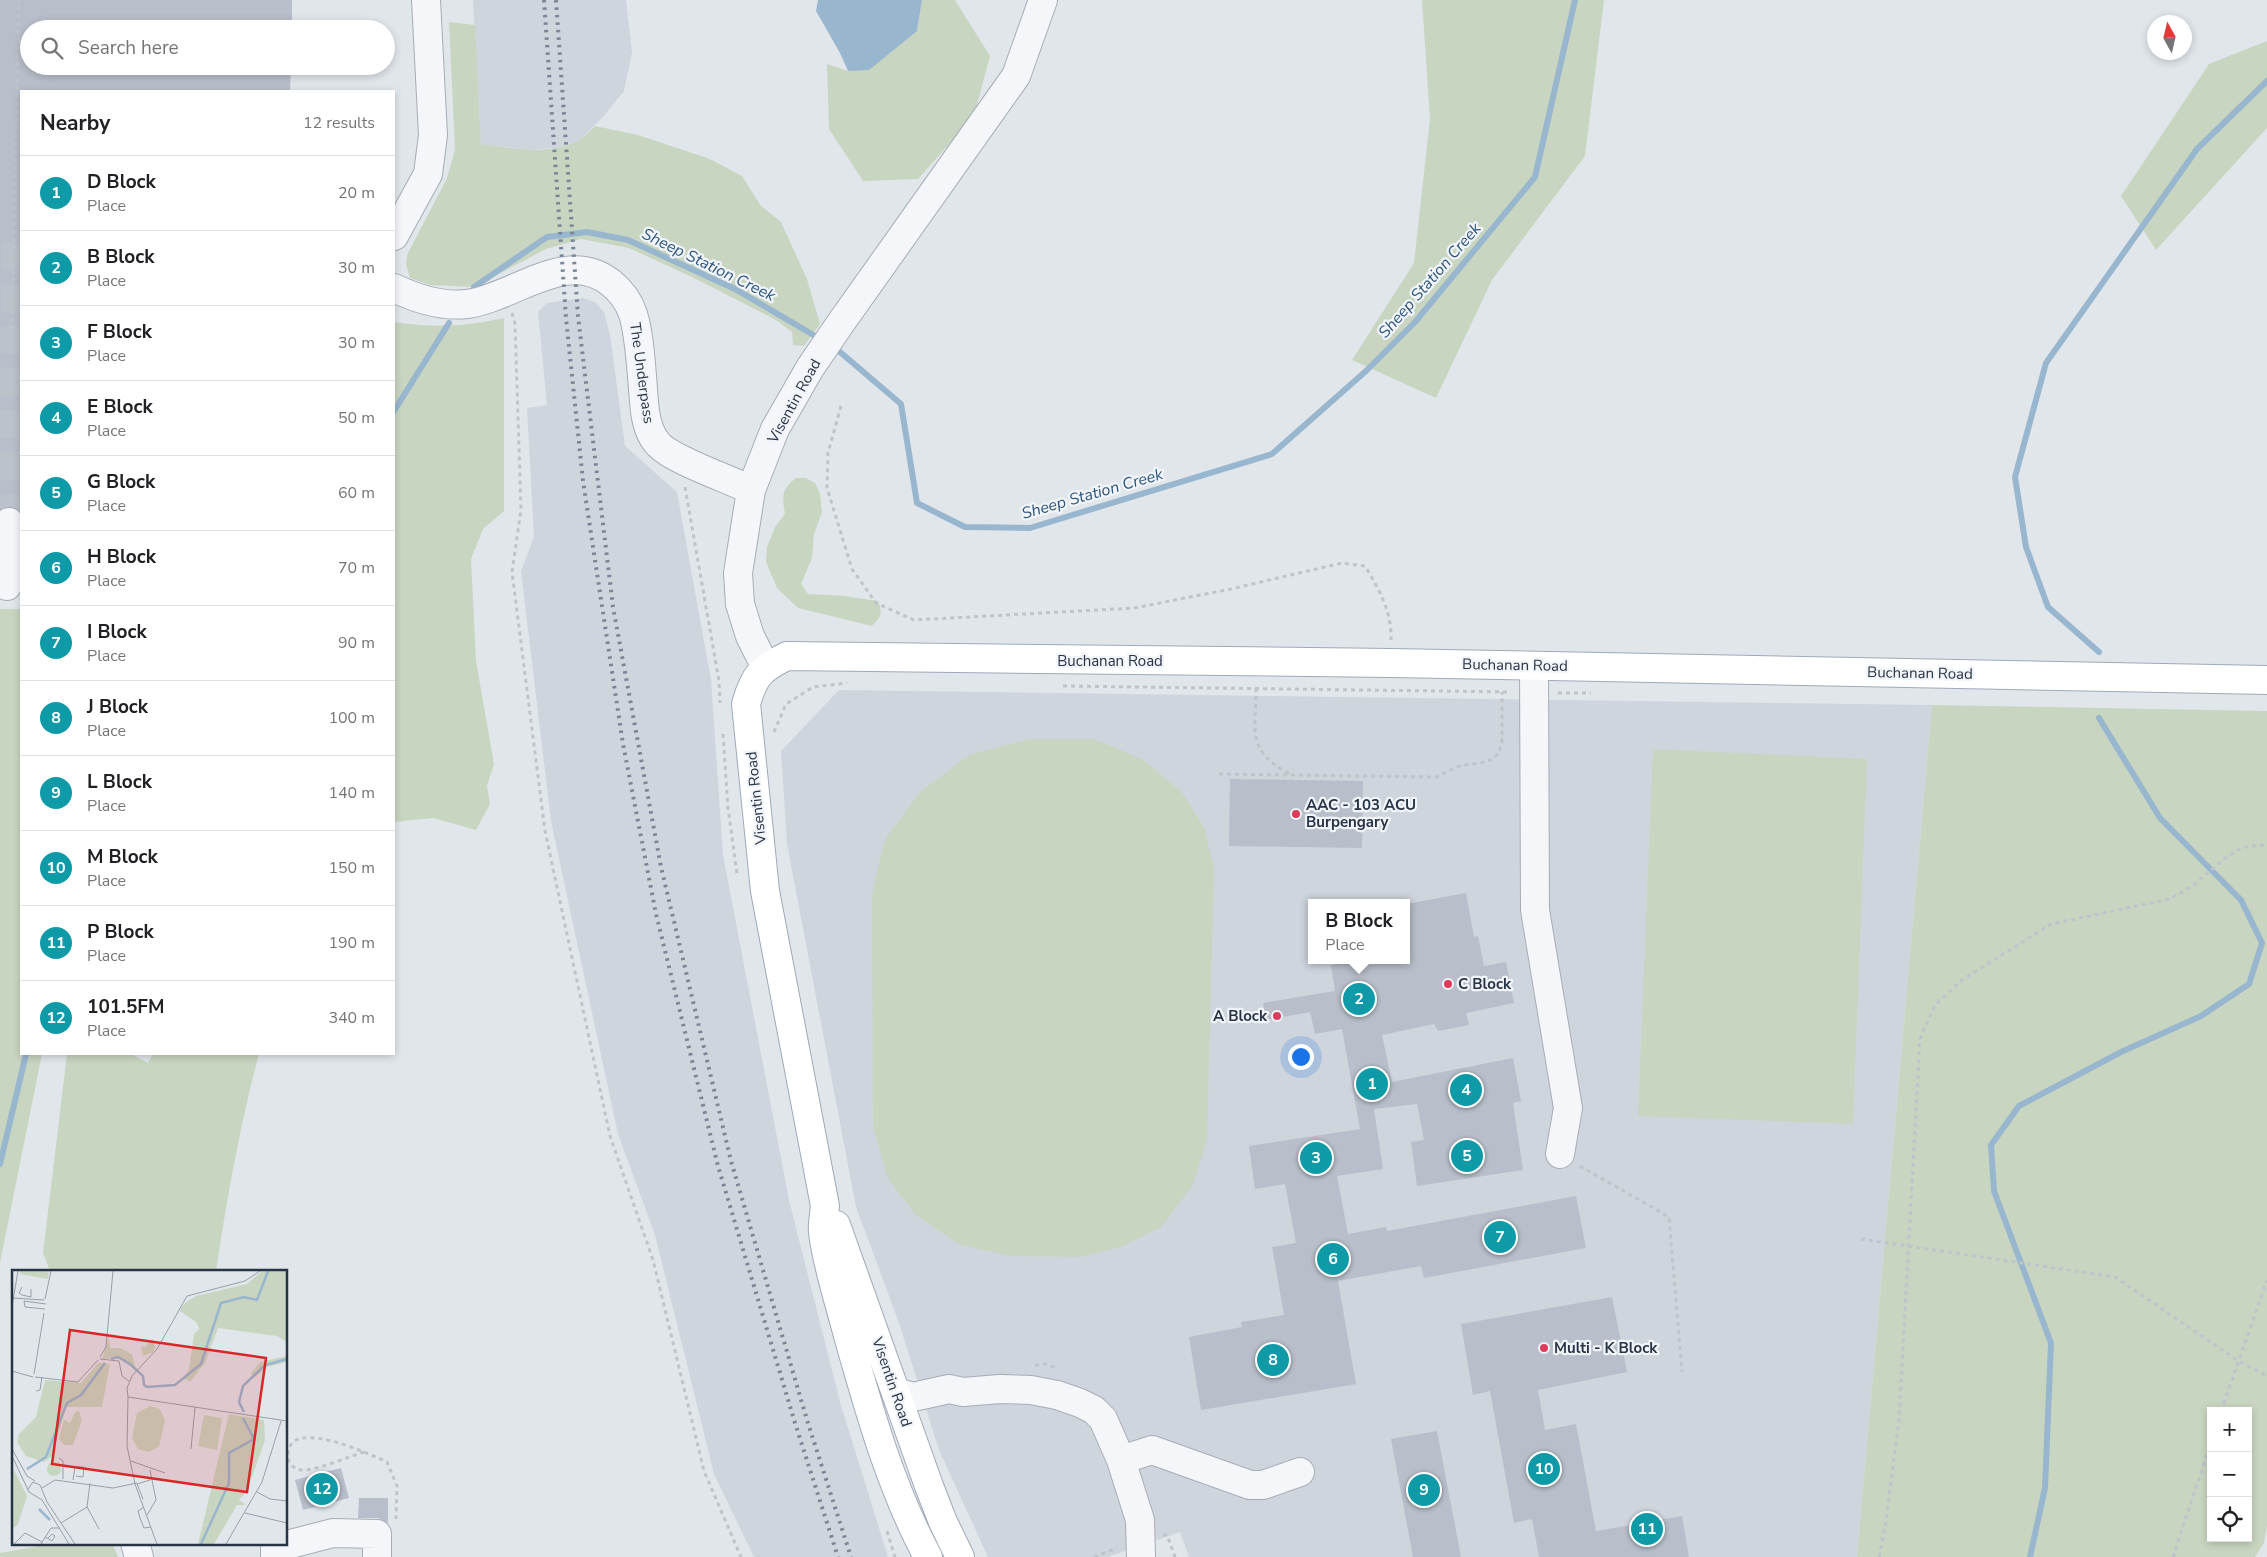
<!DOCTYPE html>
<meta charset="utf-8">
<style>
:root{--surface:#fff;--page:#f2f2f2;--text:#202124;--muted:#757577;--line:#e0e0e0;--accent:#dc3b5b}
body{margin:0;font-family:"Nunito Sans",sans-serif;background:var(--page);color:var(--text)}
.controls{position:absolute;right:15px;bottom:15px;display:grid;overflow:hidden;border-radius:0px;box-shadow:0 2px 8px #0003}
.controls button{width:45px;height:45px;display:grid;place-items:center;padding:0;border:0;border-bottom:1px solid var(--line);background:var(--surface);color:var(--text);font:25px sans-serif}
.compass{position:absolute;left:2147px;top:15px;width:45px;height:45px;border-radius:50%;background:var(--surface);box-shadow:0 2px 8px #0003;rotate:352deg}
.you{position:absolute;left:1300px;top:1056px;width:18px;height:18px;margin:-12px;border:4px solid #fff;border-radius:50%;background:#1a73e8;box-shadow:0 0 0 8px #1a73e833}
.badge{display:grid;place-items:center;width:32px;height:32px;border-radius:50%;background:var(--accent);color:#fff;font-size:16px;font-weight:700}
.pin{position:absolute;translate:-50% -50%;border:2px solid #fff;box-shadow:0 1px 5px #0006}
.popup{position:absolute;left:1308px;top:899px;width:102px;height:65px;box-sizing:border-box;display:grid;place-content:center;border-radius:0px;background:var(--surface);filter:drop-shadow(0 1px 4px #0005);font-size:16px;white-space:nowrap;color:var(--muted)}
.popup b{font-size:19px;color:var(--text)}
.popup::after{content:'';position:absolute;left:50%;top:100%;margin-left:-10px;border:10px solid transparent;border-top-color:var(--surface)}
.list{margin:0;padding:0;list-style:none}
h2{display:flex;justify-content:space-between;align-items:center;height:65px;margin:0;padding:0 20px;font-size:21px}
h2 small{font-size:16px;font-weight:400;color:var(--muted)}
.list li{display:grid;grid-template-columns:32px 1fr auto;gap:15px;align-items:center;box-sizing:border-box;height:75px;padding:0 20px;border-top:1px solid var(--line)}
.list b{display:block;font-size:19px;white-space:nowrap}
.list p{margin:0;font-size:16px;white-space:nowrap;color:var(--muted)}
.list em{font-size:16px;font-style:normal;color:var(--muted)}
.icon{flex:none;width:28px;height:28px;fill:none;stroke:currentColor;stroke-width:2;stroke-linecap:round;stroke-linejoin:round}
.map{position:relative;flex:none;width:2267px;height:1557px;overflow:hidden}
.search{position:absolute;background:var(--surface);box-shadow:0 2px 8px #0003;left:20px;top:20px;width:375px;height:55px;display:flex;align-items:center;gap:12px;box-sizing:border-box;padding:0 18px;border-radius:28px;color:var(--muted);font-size:19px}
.panel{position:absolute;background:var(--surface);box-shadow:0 2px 8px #0003;left:20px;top:90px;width:375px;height:965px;border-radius:0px}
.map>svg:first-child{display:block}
.built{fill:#cfd5dd;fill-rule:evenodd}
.green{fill:#c8d6c1;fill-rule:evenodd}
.water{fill:#99b6cf}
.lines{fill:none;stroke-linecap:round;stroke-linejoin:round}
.stream{stroke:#99b6cf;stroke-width:6}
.building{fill:#b8bfca}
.minor-tunnel{stroke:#bcc2ca;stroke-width:28;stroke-dasharray:28 14;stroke-linecap:butt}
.minor-casing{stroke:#a6adb6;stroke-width:30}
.major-casing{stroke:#9faab8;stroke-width:30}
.path{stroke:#bfc4ca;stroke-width:3;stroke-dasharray:4 4;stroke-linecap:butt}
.minor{stroke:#f4f6f9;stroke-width:28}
.major{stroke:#fff;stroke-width:28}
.rail{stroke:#798696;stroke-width:4;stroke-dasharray:2.5 5;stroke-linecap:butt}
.poi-dot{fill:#dc3b5b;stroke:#f1f4f8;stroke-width:2}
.labels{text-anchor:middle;stroke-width:4.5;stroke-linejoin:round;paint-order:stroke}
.street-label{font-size:15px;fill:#283445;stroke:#f1f4f8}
.poi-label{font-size:15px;font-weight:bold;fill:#283445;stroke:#f1f4f8;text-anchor:start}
.water-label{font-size:16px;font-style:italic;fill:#2d557d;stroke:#f1f4f8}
.inset-river{fill:none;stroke:#99b6cf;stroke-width:2.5}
.inset-road{fill:none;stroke:#979fa9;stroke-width:1}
.view{fill:#d62828;fill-opacity:0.15;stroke:#d62828;stroke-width:2.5}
.inset-edge{fill:none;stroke:#283445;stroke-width:2.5}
</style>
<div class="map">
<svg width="2267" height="1557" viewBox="0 0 2267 1557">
<rect width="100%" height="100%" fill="#e1e6eb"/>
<path class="built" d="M473,0H626L632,52L624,91L604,116L579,141L557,148L528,150L481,144Z
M583,298L595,302L604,312L610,335L625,446L677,492L711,680L723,855L789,1200L840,1402L888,1557H754L714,1474L655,1235L618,1134L551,821L521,571L534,537L527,408L547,405L538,312L547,303Z
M839,690L1932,705L1857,1557H1189L1180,1532L1108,1557H988L939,1450L899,1323L856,1207L787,844L781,751ZM1312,903H1406V960H1312Z"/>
<path class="green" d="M922,0H955L990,56L974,116L918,179L863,181L829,129L827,64L848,71L917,31Z
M1422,0H1604L1585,156L1492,280L1436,398L1352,360L1414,263L1430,119Z
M449,22L475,25L481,144C512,148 547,156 577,141C584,138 590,131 595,126L638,135L710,159L742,176L761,206L781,222L807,279L820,324L804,346L793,345L792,332L776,320L692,277L629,248L581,239L546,249L474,287L430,285L410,278L406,264L407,255L447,178L455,150Z
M2267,41V128L2156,250L2121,196L2209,64Z
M504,318V511L483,529L471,559L476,661L494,764L487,786L490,804L476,830L433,818L394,822V322C435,328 463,327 504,318Z
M796,478H806L815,483L820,493L822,512L814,534L812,558L801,584L808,594L844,596L878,601C883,614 881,617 872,626L798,608L777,588L766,562L767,547L775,527L785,514C782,497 781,489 796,478Z
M0,609H21V1054H42L0,1263Z
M1932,705L2267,711V1526L2264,1543L2255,1557H1857ZM2211,1411H2248V1538H2211Z
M1029,739H1094L1142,759L1181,791L1204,827L1214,869L1207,1139L1193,1185L1161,1227L1121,1247L1080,1257L1009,1256L958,1244L916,1215L888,1179L873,1127L872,894L885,839L920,792L969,755Z
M1653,749L1867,759L1853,1124L1638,1116Z
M67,1054H131L148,1063L153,1054H259C240,1125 227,1198 216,1271H50L43,1253Z
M56,1543H112L118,1557H0V1553Z"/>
<path class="water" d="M818,0H922L917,31L869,70L848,71L840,53L816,11Z"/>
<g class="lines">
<path class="stream" d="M474,287L547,237L587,232L628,240L735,289L822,340
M833,346L901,404L917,503L965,527L1030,528L1272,454L1366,371L1415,322L1535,177L1575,0
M394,411L449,323
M2099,652L2048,607L2026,547L2015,477L2046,363L2197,149L2267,81
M0,1164L26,1054
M2030,1557L2045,1488L2051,1343L1994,1191L1991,1145L2019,1106L2121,1052L2201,1016L2249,984L2262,943L2241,900L2160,818L2099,718"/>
</g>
<path class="building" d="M0,0H292V29H29V66H291L290,91H21V513L17,509L10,506L0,510Z
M1230,779L1363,781L1362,848L1229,846Z
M1466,893L1474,937L1478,936L1484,966L1506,962L1514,1003L1466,1013L1469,1025L1438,1031L1434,1024L1382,1035L1392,1082L1513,1058L1521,1101L1513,1103L1523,1170L1417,1186L1411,1142L1424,1140L1417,1104L1374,1109L1383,1169L1337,1176L1348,1234L1386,1227L1387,1231L1576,1196L1586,1248L1424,1278L1421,1266L1338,1281L1356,1384L1201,1410L1189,1337L1242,1327L1241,1322L1284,1315L1272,1247L1296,1243L1285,1184L1255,1189L1249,1146L1360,1129L1342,1029L1315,1034L1310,1012L1266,1020L1263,1003L1335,991L1331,965L1355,960H1406V904Z
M1612,1297L1627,1372L1538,1390L1545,1430L1576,1424L1596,1531L1682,1516L1689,1557H1539L1532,1519L1514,1523L1490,1391L1473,1395L1461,1324Z
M1437,1431L1461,1557H1413L1391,1439Z
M341,1468L349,1498L303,1510L295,1480Z
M359,1498H388V1523L378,1518H358Z"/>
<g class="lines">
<path class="minor-tunnel" d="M9,522L17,233"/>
<g class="minor-casing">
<path id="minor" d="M394,236L428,174L433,135L426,0
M394,288C417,299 441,307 467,304C514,298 566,247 611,283C621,291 629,302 633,314C641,339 642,385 645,412C647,424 650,436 659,445C673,460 729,479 751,490
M7,586L9,522
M765,666L750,636L740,604L738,573L751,490L775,429L810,368L840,324L1016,76L1043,0
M1534,666L1535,910L1568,1108L1560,1154
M896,1392L913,1397L949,1389L963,1392L1000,1389L1031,1390L1057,1395L1080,1403L1094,1410L1103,1419L1121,1460L1152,1450L1250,1485H1263L1300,1472
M1121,1460L1140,1520L1141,1557
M135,1543L139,1557
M275,1557V1548L333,1533L377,1534V1557"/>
</g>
<g class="major-casing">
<path id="major" d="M836,1225L929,1486L943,1522L960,1557
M928,1557C890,1486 869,1410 847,1332C839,1301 827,1265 823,1233C822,1225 824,1215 825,1206L765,891L746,704C754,676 760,669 787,656L1391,663L2267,680"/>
</g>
<path class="path" d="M512,313L515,324L521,510L512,572L545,831L610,1136L653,1260L704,1471L741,1557
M12,338L19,0
M841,406L828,453L827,488L852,569L876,603L914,620L1134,608L1231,589L1342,563L1365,566C1379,589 1392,612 1391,640
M685,487L719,681L720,703
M1063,686L1511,692
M1256,688C1256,732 1246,751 1290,774
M1558,693H1591
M774,732L786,704L813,687L847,683
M723,734L728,808L737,874
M1219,774L1436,777C1443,774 1450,770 1457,767C1478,760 1498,769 1502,740V692
M1580,1166L1669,1217L1682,1372
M1861,1239L2115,1277L2237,1360L2267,1376
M1035,1365L1046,1364L1058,1369
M2221,1411L2267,1280
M364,1452C351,1456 312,1472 301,1470C282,1467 285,1440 302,1438C327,1435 365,1452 387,1462L397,1486L396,1519
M887,1531L895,1557
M1163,1535H1167L1175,1557
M1094,1557L1117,1548
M1879,1557L1885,1527L1899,1420L1920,1038L1935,1005L1962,980L2051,924L2170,899L2194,885L2224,859L2243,847L2267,845
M2173,1557L2211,1442"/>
<use href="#minor" class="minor"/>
<use href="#major" class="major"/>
<path class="rail" d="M544,0L566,318L583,481L623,744L656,914L718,1166L795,1423L838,1557
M556,0L578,316L613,607L661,867L731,1161L807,1420L851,1557"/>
</g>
<g class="poi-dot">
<circle cx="1296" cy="814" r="5"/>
<circle cx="1448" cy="984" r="5"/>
<circle cx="1277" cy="1016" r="5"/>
<circle cx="1544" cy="1348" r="5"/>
</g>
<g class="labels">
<g class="street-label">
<text transform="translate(642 373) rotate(82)" y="5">The Underpass</text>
<text transform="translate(794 401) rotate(-61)" y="5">Visentin Road</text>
<text x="1110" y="666">Buchanan Road</text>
<text transform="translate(1515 665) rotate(1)" y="5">Buchanan Road</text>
<text transform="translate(1920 673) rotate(1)" y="5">Buchanan Road</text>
<text transform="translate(756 798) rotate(-96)" y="5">Visentin Road</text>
<text transform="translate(892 1382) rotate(71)" y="5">Visentin Road</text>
</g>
<g class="poi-label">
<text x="1306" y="810">AAC - 103 ACU<tspan x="1306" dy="17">Burpengary</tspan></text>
<text x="1458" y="989">C Block</text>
<text x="1267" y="1021" text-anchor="end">A Block</text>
<text x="1554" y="1353">Multi - K Block</text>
</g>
<g class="water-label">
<text transform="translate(709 264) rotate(26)" y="6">Sheep Station Creek</text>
<text transform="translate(1429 280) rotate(-49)" y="6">Sheep Station Creek</text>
<text transform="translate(1092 493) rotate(-16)" y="6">Sheep Station Creek</text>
</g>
</g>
<g transform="translate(12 1270)">
<rect width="275" height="275" fill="#e1e6eb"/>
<path d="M9,1H37L36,9L8,4ZM250,1H275V72L265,66L206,58L193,93L178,112L171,108L177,100L182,64L187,59L185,53L167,40L173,33L184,26L235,14ZM97,67L98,78H108L120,84L124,100L106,88L90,89ZM140,69L143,77L141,82L131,86L129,76L133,77ZM275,86V92L255,97L242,108L239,103L248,92ZM86,93L98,94L90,137H54L40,186L32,192L14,186L5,172L7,164L24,147L33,110L69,113ZM138,136L148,139L153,150L147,177L136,182L126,179L120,168L125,143ZM67,141L70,150L61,175H52L47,169L52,149L58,153L63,142ZM217,144L252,150L253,170L235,221L227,230L234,235H225L202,274H186ZM192,145L210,148L205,180L186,176ZM35 199a7 7 0 1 1 14 0a7 7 0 1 1-14 0ZM0,196L15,226L6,254L0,260Z" fill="#c8d6c1"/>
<path class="inset-river" d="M99,89L106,87L118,94L131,106L132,115L135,117L163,115L189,94L209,33L232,27L245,30L256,1M232,142L227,132L231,116L253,95L275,89M15,199L34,187L55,133L69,125L93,93M27,239L38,250M189,274L217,213V183L242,169L231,148"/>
<path class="inset-road" d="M10,17L7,23L10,25L19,27V19M0,28L32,30M33,29L39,1M12,31L13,37L33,39M12,31L34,34M0,36L6,1M88,87L94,77L101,1M88,89L107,91L110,106L117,111M0,101L21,107M22,104L32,43M23,107L66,112L86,90M24,121L28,120L30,107M116,127L115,118L120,106L145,79L175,26L233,11L248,1M0,179L15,206L23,211M179,179L183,137M0,186L17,222L30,230L57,274M47,188L51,191V209M119,191L153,203M61,210L63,197H72L71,207L64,206M78,213L75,237L87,259M123,214L145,274M123,214L115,176L116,127L275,151M30,218L43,210L101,218L125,213M16,219L21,212L28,215L35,232L63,274M245,222L258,229L275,231M131,229L125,214L138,210M132,237L126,241L128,248L132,258L139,257M233,243L275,253M135,245L144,230L138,200M49,253L75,237M33,267L35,268L40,271L43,266L40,264L36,268M2,274L13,263L30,272M29,274L39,258H47M214,274L250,212L269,151"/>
<path class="view" d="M58,60L254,88L235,222L40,194Z"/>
<rect width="275" height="275" class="inset-edge"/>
</g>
</svg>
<div class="controls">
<button>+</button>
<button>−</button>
<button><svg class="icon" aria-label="locate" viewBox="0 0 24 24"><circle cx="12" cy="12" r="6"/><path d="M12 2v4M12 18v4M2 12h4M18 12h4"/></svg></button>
</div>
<svg class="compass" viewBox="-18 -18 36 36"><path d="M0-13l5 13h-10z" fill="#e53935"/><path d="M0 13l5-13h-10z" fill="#757577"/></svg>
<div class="you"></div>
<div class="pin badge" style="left:1372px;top:1084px;background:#0f9aa8">1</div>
<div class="pin badge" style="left:1359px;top:999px;background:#0f9aa8">2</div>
<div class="popup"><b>B Block</b>Place</div>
<div class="pin badge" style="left:1316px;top:1158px;background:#0f9aa8">3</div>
<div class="pin badge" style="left:1466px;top:1090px;background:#0f9aa8">4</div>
<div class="pin badge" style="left:1467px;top:1156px;background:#0f9aa8">5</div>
<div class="pin badge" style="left:1333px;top:1259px;background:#0f9aa8">6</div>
<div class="pin badge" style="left:1500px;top:1237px;background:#0f9aa8">7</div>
<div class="pin badge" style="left:1273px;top:1360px;background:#0f9aa8">8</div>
<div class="pin badge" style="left:1424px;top:1490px;background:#0f9aa8">9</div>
<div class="pin badge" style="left:1544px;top:1469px;background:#0f9aa8">10</div>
<div class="pin badge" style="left:1647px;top:1529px;background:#0f9aa8">11</div>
<div class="pin badge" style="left:322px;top:1489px;background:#0f9aa8">12</div>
<div class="search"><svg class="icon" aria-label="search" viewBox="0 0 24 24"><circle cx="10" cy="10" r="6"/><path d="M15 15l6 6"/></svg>Search here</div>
<section class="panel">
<h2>Nearby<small>12 results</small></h2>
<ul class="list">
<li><span class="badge" style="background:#0f9aa8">1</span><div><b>D Block</b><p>Place</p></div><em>20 m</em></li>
<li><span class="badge" style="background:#0f9aa8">2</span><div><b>B Block</b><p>Place</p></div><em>30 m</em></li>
<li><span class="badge" style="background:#0f9aa8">3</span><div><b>F Block</b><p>Place</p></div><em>30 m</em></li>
<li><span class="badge" style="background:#0f9aa8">4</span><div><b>E Block</b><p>Place</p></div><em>50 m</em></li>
<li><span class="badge" style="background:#0f9aa8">5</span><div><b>G Block</b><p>Place</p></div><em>60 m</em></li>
<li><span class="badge" style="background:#0f9aa8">6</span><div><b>H Block</b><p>Place</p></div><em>70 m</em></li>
<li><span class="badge" style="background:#0f9aa8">7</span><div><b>I Block</b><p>Place</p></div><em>90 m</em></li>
<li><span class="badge" style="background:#0f9aa8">8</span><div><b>J Block</b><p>Place</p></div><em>100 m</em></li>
<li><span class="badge" style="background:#0f9aa8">9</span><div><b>L Block</b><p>Place</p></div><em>140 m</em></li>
<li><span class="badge" style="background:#0f9aa8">10</span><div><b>M Block</b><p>Place</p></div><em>150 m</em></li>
<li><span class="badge" style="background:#0f9aa8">11</span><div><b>P Block</b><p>Place</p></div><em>190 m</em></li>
<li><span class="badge" style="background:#0f9aa8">12</span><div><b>101.5FM</b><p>Place</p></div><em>340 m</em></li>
</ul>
</section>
</div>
